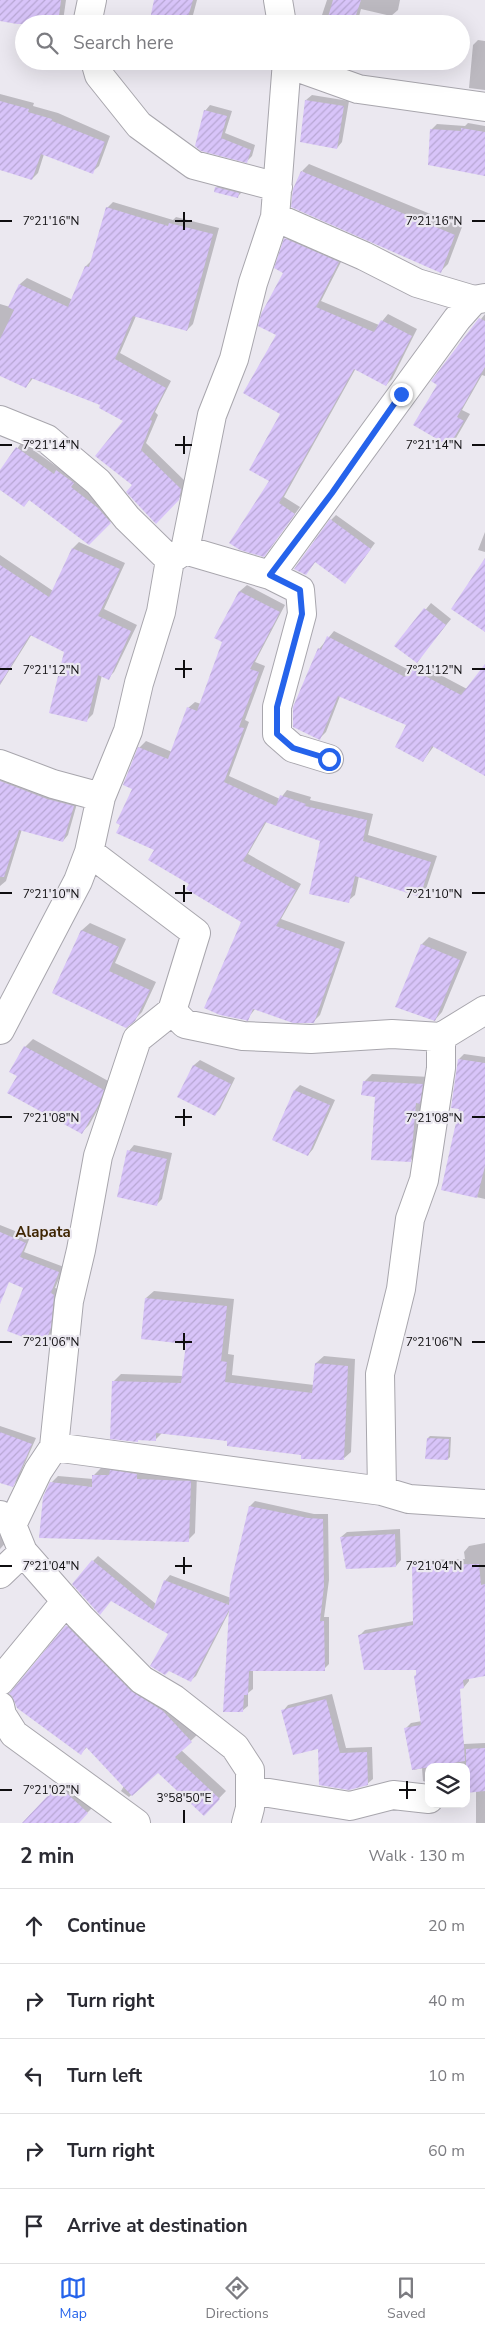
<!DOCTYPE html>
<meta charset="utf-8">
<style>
:root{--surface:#fff;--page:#f2f2f3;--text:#2b2b33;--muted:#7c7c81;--line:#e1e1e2;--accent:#2563eb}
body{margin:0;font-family:"Nunito Sans",sans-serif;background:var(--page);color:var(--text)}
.controls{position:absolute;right:15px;bottom:15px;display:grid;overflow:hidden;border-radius:10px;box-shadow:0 5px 20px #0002}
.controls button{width:45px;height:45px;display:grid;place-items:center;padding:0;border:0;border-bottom:1px solid var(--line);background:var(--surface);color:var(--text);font:25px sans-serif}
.stop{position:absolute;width:15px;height:15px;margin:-11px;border:4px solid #2563eb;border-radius:50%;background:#fff}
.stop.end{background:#2563eb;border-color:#fff;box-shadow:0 1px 5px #0008}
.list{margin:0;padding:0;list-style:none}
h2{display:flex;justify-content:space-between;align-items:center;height:65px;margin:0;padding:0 20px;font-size:21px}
h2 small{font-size:16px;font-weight:400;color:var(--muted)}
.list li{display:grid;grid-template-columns:32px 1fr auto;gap:15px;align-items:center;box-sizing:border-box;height:75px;padding:0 20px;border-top:1px solid var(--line)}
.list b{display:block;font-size:19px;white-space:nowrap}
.list em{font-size:16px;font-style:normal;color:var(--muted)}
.icon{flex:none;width:28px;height:28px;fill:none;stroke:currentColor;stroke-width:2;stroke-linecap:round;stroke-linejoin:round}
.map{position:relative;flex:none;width:485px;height:1823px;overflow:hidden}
.search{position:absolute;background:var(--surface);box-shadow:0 5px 20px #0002;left:15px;right:15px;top:15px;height:55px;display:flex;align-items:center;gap:12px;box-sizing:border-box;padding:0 18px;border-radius:28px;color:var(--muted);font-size:19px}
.sheet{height:440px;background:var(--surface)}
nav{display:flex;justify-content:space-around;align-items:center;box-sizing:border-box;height:70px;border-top:1px solid var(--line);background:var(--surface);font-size:14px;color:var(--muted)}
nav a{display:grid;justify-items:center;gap:2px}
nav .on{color:var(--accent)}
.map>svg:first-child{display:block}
.shadow{fill:#0003}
.building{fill:url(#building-hatch)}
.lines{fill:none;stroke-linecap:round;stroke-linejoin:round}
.minor-casing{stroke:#a8a6ad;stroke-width:30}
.minor{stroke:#fff;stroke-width:28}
.route{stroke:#2563eb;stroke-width:6}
.ticks{fill:none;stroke:#0f0e10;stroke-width:2}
.labels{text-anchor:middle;stroke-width:4.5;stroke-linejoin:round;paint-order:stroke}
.quarter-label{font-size:15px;font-weight:bold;fill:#3f2603;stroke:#ebe8f0}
.ticks-label{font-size:12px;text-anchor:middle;fill:#0f0e10;stroke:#ebe8f0;stroke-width:4.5;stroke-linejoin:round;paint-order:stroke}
</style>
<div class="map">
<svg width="485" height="1823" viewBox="0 0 485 1823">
<defs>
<pattern id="building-hatch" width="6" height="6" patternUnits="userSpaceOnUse" patternTransform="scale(1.25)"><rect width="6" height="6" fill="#d8c4f9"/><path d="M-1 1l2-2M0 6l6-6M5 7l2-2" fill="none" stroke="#b8a7d4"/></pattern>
</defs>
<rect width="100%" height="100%" fill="#ebe8f0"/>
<path class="shadow" d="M0,0H66L63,21L60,24H27L0,20Z
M155,0H197L193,15L233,24H150Z
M327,0H400L398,10L391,16L361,9L357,24H319Z
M478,40L485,41V90L469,88L473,45Z
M179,61H225L218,69Z
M330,61H343L340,65Z
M0,94L34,103L33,106L58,113L110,136L99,166L92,172L44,154L38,173L32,179L0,169Z
M312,95L349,101L342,142L337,148L306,100Z
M210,105L232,111L225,133L255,145L252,156L247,161L196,146L205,111Z
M468,123L485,126V174L431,130L437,124L465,126Z
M309,164L462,227L448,264L440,272L302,171Z
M222,182L243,191L238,196L216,187Z
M113,202L173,220L176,217L219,228L193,324L187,330L136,316L120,353L171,381L155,412L158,415L146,443L187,483L185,492L156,522L134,485L125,421L102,405L34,377L26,387L0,375V304L10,307L20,284L27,278L73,300L86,266L92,260L107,208Z
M291,233L344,256L321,301L379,325L388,314L417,329L392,379L386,385L356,368L284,497L300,507L264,556L270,481L282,413L277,335L285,272L286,239Z
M485,314V376L482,375L462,410L470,414L456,438L449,445L439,384L433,381Z
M22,442L60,469L63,466L78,477L75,482L103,503L115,517L89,543L30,499L24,506L0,488V472Z
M336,515L375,543L350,577L316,561L306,574L331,520Z
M485,532V552L478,550Z
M79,542L125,563L104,609L137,625L114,672L108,678L102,675L93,714L87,720L65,651L32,634L0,685V555L53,591L73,548Z
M247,585L285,605L255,662L265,666L245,720L249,722L229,776L280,799L287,790L311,797L310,800L373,814L368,835L437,856L426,889L420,895L359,876L355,895L348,901L322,841L267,821L248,854L301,884L281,919L345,942L320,1015L313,1022L256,1008L247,1019L243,921L191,883L134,788L139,748L146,741L172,752L188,708L195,702L201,704L224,642L216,638L240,591Z
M431,603L451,619L422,655L396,646Z
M334,631L411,671L418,663L467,689L485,666V775L434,746L423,761L408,724L340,696L326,732L320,738L319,649Z
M0,773L78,800L68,835L63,841L22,829L6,881L0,886Z
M90,923L126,939L115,963L156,982L142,1012L134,1020L53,992L82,930Z
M429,937L467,952L442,1012L435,1020L422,944Z
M33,1039L110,1082L106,1095L89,1125L82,1132L18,1076L11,1072L25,1047Z
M464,1054L485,1057V1199L442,1189L461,1108L459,1059Z
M200,1060L235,1078L220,1109L215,1114L179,1096L194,1065Z
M372,1074L430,1077L418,1153L410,1161L376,1096L364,1082Z
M300,1085L335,1100L313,1149L308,1155L295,1090Z
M134,1145L172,1153L162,1199L157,1204L129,1151Z
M0,1225L30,1237L24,1252L64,1267L55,1288L59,1289L56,1321L49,1338L44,1344L25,1287L0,1277Z
M154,1291L234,1299L228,1354L234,1355L232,1375L314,1385L316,1363L324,1356L355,1359L351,1452L343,1459L229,1439L163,1432L155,1440L139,1439L137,1441L113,1382L121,1374L183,1376L188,1343L142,1338L146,1298Z
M0,1426L36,1438L17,1481L12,1486L0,1482Z
M430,1436L451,1437L450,1457L448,1459L428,1438Z
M101,1468L197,1474L195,1533L188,1540L51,1483L58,1476L93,1479L94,1475Z
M255,1501L314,1514H328L329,1580L324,1617H329V1664L324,1669L253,1670V1689L248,1693V1706L242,1711L230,1610L196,1676L190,1681L170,1634L93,1561L98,1556L156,1604L165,1581L170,1575L231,1598L250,1506Z
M0,1526L9,1539L0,1549Z
M400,1529L401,1560L396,1566L341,1537L347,1532Z
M485,1543V1674L469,1678V1681L464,1687L452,1688L464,1744L485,1743V1823H476V1791L466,1767H429V1783L423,1781L422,1768L414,1770L405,1729L411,1723L422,1721L417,1669L359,1636L365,1630L414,1621L413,1566L419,1560L465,1559L464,1552L469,1546Z
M74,1619L198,1734L181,1750L226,1791L204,1814L158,1771L129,1797L121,1791L124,1786L87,1747L81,1753L18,1708L10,1693Z
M332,1694L346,1748L372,1747L373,1779L367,1784L319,1747L283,1711L288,1705Z
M64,1781L93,1807L77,1823H24Z"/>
<path class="building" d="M0,0H61L58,24H17L0,21Z
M154,0H193L186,24H149Z
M333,0H361L353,24H326Z
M305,100L344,106L337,149L300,142Z
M0,101L29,109L28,112L52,119V121L105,142L93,174L41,154L32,180L0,170Z
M204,110L227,116L221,138L251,150L247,163L201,151L195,146Z
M461,128L485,132V176L428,165L430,129L461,131Z
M301,171L455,235L441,273L291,207L293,189Z
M215,187L239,193L238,198L214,192Z
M106,207L168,226L169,223L213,234L187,331L133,316L115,359L166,388L150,419L152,421L141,450L181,489L179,500L156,524L126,492L132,485L95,456L123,421L99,408L100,405L31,378L26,388L0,376V339L14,310L8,307L19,284L68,307L85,266L89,267Z
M284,238L339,262L316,307L374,332L381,320L412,336L386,386L354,369L279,503L295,514L264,557L240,550L229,543L269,481L249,470L280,414L243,393L276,335L258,326L261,314L283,273L274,268Z
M479,318L485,321V367L457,417L464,421L449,446L413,425L437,385L431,381Z
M16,447L54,474L56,470L74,483L71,487L98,508L111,523L89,545L29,500L24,507L0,490V470Z
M330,519L371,549L345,584L315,562L306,575L294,569Z
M72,548L120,569L98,616L131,631L109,680L98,675L87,722L49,713L64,652L30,635L0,684V565L49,597Z
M485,558V632L451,609Z
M239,591L280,612L250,669L259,672L239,727L244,728L224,782L276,806L280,795L306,804L305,806L367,820L363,841L431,862L420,897L355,876L349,903L309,894L320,841L265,822L243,861L296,890L276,926L340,949L314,1023H293L253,1009L248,1021L245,1020L220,1015L204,1008L241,922L186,889L189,884L148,860L154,850L116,833L120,825L116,823L132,789L123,785L138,747L168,759L187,707L197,711L222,642L214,638Z
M424,608L446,625L417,663L394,646Z
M327,636L405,677L410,668L461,695L485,664V776L432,746L423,762L395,747L406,725L338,696L320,740L293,727V707L318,648L321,650Z
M0,781L47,799L74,806L63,842L19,830L4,877H0Z
M81,930L119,947L109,971L150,990L135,1021L126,1028L52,993Z
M421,944L460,960L435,1021L395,1007Z
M24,1046L104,1090L99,1104L82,1134L7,1093L17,1076L9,1072Z
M458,1059L485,1063V1166L477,1198L441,1190L459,1109L451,1108Z
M193,1065L231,1084L215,1116L177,1097Z
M363,1081L423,1084L420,1104L416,1103L411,1162L371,1160L375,1097L361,1095Z
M294,1090L330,1105L308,1156L272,1140Z
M127,1150L167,1159L157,1206L117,1197Z
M0,1232L26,1243L20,1257L59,1272L51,1293L54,1295L51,1328L44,1345L7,1331L23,1288L9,1282L0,1304Z
M145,1298L227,1306L221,1361L227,1362L225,1382L312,1393L315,1363L348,1366L344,1460L301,1459V1455L227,1446V1441L156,1433V1441L138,1440V1442L110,1439L112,1381L181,1383L186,1344L141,1339Z
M0,1432L32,1444L13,1487L0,1483Z
M427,1438L449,1439L448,1460L425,1459Z
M110,1470L137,1474V1479L191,1481L189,1542L39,1538L43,1497L50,1482L92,1487V1475H109Z
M249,1506L308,1518L323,1519L324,1586L320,1621H324L325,1671H249L248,1695H244L243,1712H223L229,1610L191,1682L169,1671L165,1675L150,1666L168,1634L111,1601L100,1615L72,1584L92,1560L153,1610L164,1580L229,1605L230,1586Z
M395,1534L396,1567L346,1569L340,1537Z
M479,1564L481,1585L485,1584V1676L463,1680L464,1688L460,1689L465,1761L412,1770L404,1728L421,1725L414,1676L416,1675V1670H364L358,1635L413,1625L412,1565Z
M66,1625L131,1691L163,1711L192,1742L175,1757L220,1799L204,1816L158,1773L132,1796L86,1747L81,1755L17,1708L12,1696L9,1694Z
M326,1699L340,1753L367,1752L368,1785L349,1790L319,1785L318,1749L293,1755L281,1710Z
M485,1748V1791L466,1793V1749Z
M58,1785L88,1813L79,1823H22Z"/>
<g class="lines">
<g class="minor-casing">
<path id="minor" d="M278,0L282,24
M87,24L92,0
M95,61L99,75L139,125L194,165L278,187
M288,64L358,89L485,107
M275,217L364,256L417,283L474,300
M0,420L47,439L98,482L127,518L170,560
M185,550L212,415L234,359L253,283L275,217L287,61
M270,575L457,319L474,300L485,298
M0,764L53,784L101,797
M172,1011L185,1024L243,1036L311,1039L392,1034L441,1037V1068L424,1180L410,1219L401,1289L380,1374L382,1491
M0,1030L78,881L89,852L101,797L128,731L139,683L161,612L170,560L185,550L270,575L300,590L302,614L277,707V734L293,748L329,759
M441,1037L485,1010
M54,1447L382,1491L409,1499L485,1504
M0,1515L12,1525L23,1552L80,1617L142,1680L174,1699L235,1747L250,1770V1808L246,1823
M12,1525L38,1471L54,1447L69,1301L81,1250L98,1156L137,1039L172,1011L196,933L89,852
M0,1574L23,1552
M0,1681L66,1601
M0,1706L2,1715L14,1734L136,1823
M250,1790L350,1806L393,1795L429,1799"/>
</g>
<use href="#minor" class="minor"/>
</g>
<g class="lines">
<path class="route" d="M329,759L293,748L277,734V707L302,614L300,590L270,575L332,493L401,394"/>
</g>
<path class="ticks" d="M184,212V230M0,221H12M175,221H192M472,221H485M184,436V454M0,445H12M175,445H192M472,445H485M184,660V678M0,669H12M175,669H192M472,669H485M184,885V902M0,893H12M175,893H192M472,893H485M184,1109V1126M0,1117H12M175,1117H192M472,1117H485M184,1333V1350M0,1342H12M175,1342H192M472,1342H485M184,1557V1574M0,1566H12M175,1566H192M472,1566H485M407,1781V1799M0,1790H12M399,1790H416M184,1810V1823"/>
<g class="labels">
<g class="quarter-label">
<text x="43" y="1237">Alapata</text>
</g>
</g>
<g class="ticks-label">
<text x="51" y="225">7°21'16"N</text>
<text x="434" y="225">7°21'16"N</text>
<text x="51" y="449">7°21'14"N</text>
<text x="434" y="449">7°21'14"N</text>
<text x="51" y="674">7°21'12"N</text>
<text x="434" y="674">7°21'12"N</text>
<text x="51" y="898">7°21'10"N</text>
<text x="434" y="898">7°21'10"N</text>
<text x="51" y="1122">7°21'08"N</text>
<text x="434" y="1122">7°21'08"N</text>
<text x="51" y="1346">7°21'06"N</text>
<text x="434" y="1346">7°21'06"N</text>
<text x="51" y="1570">7°21'04"N</text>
<text x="434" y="1570">7°21'04"N</text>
<text x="51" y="1794">7°21'02"N</text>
<text x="184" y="1802">3°58'50"E</text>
</g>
</svg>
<div class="controls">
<button><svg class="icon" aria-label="layers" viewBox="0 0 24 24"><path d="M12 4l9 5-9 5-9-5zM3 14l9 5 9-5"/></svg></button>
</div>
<div class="stop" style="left:329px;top:759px"></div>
<div class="stop end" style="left:401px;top:394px"></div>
<div class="search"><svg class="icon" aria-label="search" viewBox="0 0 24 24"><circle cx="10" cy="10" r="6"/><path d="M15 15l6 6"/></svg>Search here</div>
</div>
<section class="sheet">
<h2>2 min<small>Walk · 130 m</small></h2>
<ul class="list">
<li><svg class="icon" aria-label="ahead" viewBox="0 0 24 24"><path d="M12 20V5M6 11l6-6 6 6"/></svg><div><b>Continue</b></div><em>20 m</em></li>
<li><svg class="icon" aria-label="right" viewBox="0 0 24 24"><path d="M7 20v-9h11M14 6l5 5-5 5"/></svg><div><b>Turn right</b></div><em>40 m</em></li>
<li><svg class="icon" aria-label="left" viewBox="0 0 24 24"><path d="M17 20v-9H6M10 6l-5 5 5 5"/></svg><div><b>Turn left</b></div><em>10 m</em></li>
<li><svg class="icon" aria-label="right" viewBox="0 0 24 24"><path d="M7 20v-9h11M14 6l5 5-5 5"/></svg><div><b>Turn right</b></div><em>60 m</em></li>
<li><svg class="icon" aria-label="arrive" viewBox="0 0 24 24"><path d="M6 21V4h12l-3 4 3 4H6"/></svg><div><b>Arrive at destination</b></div></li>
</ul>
</section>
<nav>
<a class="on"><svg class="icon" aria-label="map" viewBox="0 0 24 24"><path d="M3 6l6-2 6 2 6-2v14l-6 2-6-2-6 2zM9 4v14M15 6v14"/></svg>Map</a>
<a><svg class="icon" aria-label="directions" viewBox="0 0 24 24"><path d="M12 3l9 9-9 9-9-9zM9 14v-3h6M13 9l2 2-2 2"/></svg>Directions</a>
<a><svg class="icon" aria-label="saved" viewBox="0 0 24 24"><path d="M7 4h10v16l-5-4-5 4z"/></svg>Saved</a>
</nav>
